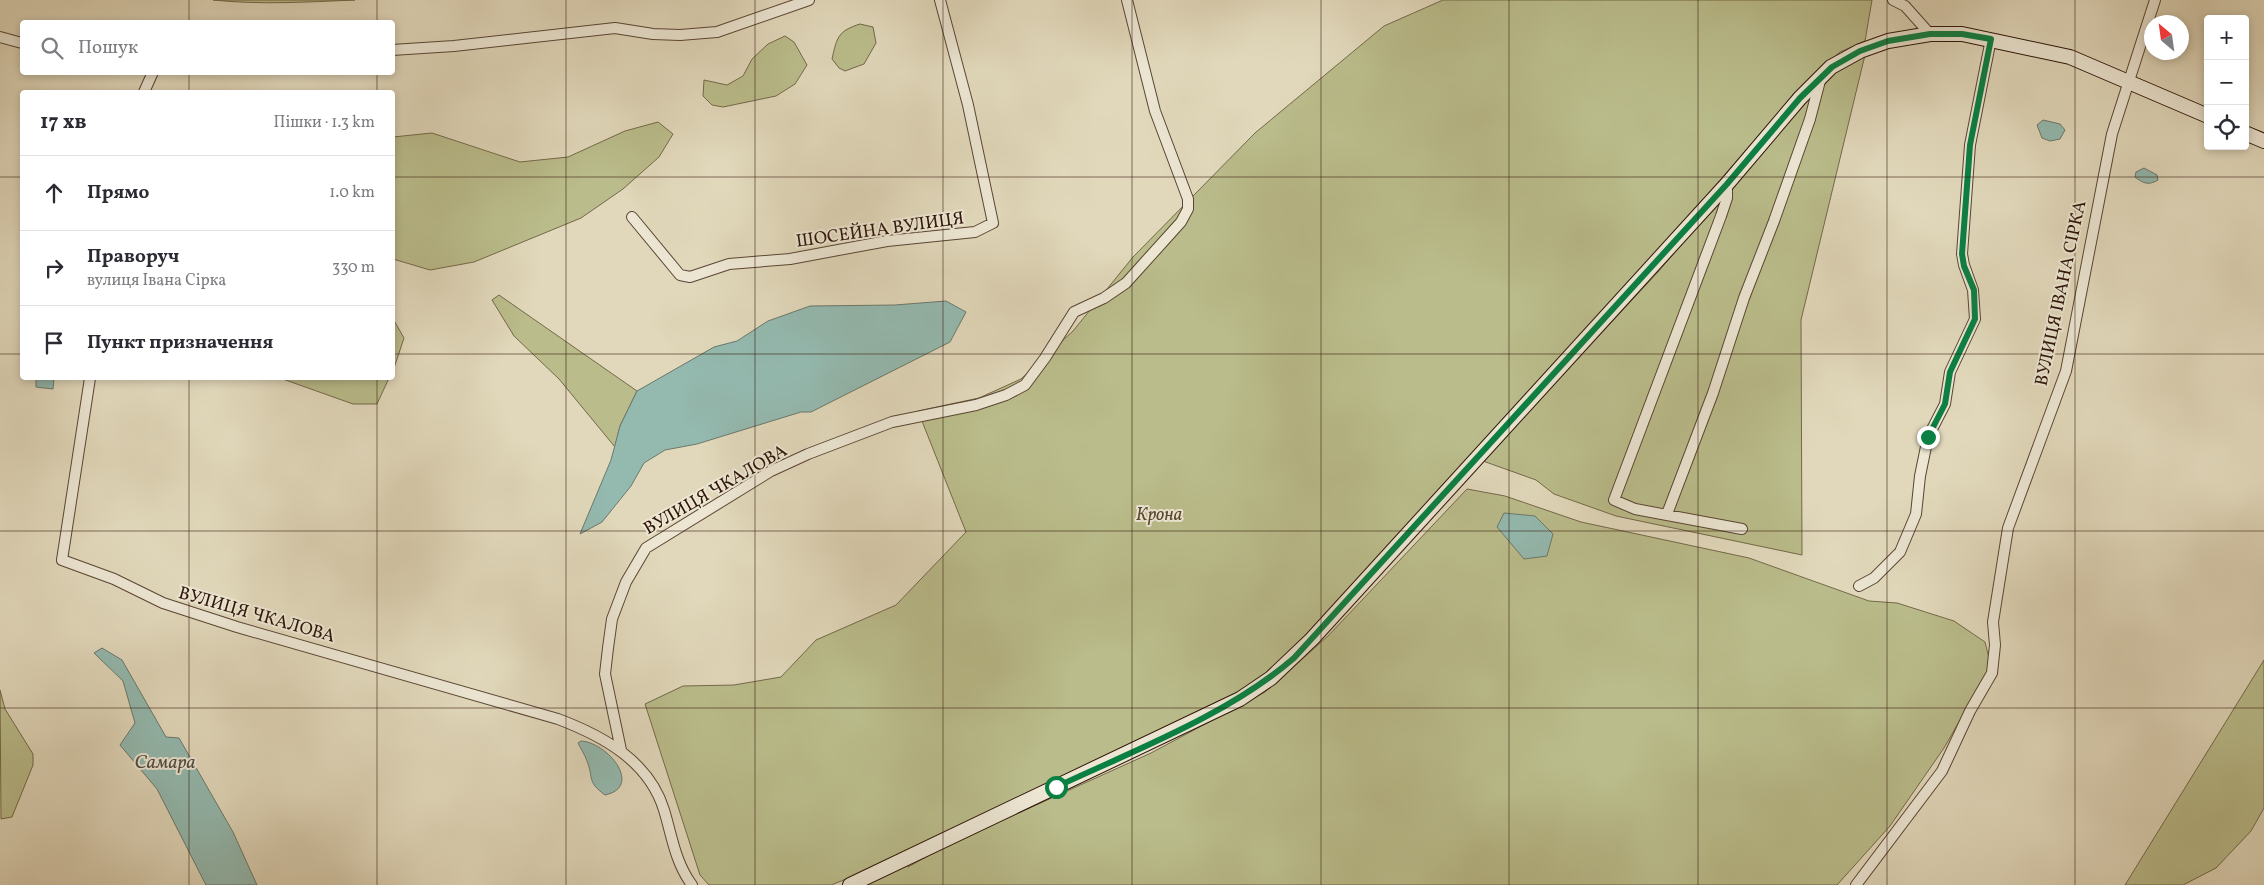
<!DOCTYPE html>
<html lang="uk">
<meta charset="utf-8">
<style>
:root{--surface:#fff;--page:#f7f7f7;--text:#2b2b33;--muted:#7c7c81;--line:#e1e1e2}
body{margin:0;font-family:Vollkorn,serif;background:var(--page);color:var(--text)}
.controls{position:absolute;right:15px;top:15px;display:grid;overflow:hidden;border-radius:5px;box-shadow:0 2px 8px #0003}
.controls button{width:45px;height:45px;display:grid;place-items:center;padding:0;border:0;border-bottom:1px solid var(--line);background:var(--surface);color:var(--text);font:25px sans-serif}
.compass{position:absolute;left:2144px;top:15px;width:45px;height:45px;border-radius:50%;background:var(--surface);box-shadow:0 2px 8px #0003;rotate:331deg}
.stop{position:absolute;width:15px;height:15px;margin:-11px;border:4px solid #0b8043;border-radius:50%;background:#fff}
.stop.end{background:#0b8043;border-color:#fff;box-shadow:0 1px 5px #0008}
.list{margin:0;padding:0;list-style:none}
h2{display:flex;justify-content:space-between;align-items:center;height:65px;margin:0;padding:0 20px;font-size:21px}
h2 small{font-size:16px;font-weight:400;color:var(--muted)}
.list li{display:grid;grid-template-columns:32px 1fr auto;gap:15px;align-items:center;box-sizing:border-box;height:75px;padding:0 20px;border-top:1px solid var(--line)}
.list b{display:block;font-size:19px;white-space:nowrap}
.list p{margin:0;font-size:16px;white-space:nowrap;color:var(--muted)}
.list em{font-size:16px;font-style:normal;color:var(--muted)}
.icon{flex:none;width:28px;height:28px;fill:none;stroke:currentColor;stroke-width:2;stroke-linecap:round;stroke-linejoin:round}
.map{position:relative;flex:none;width:2264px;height:885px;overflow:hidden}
.search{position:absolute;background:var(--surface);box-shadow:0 2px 8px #0003;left:20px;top:20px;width:375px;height:55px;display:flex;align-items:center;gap:12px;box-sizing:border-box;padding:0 18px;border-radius:5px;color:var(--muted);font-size:19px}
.panel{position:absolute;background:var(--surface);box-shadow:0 2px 8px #0003;left:20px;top:90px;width:375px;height:290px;border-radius:5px}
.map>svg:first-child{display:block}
.green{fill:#babc8b;stroke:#746849}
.water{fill:#94bab0;stroke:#6b786c}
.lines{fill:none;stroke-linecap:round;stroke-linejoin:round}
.street-casing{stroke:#5a4534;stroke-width:12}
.secondary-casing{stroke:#2d1407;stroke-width:16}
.street{stroke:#ece6d3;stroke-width:10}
.secondary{stroke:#ece6d3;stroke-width:14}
.route{stroke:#0b8043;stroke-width:6}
.grid{fill:none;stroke:#2d1407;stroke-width:1;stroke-opacity:0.55}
.labels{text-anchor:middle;stroke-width:4;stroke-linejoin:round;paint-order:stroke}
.street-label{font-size:18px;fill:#2d1407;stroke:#ece6d3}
.park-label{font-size:18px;font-style:italic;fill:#57462f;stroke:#ece6d3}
.water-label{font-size:19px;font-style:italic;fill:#514e42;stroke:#ece6d3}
</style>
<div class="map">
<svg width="2264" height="885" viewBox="0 0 2264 885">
<rect width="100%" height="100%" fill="#e1d8bb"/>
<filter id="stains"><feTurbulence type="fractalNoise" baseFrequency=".004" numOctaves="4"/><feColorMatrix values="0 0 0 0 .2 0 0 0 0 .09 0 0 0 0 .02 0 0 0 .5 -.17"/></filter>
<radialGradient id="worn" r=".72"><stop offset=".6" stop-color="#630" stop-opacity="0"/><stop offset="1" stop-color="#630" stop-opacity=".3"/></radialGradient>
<path class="green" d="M213,0H355C307,2 261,5 213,0Z
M1443,0H1872L1865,41L1840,52L1801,87L1642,270L1436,492L1371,568L1298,647L1249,689L869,870L831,885H709L700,875L645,704L683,686L734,685L781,677L816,640L896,605L966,532L918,411L979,398L1021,379L1073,331L1133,257L1255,133L1384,26Z
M860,24L873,27L876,43L864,64L845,71L839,68L832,59C837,37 838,31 860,24Z
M785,36L794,42L807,65L795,84L776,96L723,107L712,105L703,96L704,80L727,85L743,76L752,59L768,44Z
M1865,55L1801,320L1802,555L1616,516L1554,494L1536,480L1483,461L1658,272L1831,71Z
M658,122L673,134L659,157L623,189L581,218L474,262L430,270L393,259V137L432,133L520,162L568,157L625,131Z
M499,295L637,391L620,426L615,447L559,379L514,336L492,300Z
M392,317L404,338L393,371H392Z
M280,378H389L377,404H353Z
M1467,489L1505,496L1581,522L1749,558L1869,601L1897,603L1954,621L1985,642L1991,666L1944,748L1890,826L1837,885H858L909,861L908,867L982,826L981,830L1151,753L1265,692L1328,636Z
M2264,660V808L2251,831L2216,868L2183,885H2125Z
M0,690L5,709L33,754V765L12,817L1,819Z"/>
<path class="water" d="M2043,120L2060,124L2065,130L2060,139L2050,141L2042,138L2037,125Z
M2144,168L2157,175L2158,180C2148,186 2143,183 2135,177L2136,172Z
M946,301L966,312L950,342L811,412H801L697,444L665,450L644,463L631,486L602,522L580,534L611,460L620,426L637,391L714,347L737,341L768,321L810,306L895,305Z
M36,378H54L53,389L36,387Z
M1504,513L1535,516L1553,534L1547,556L1524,559L1497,527Z
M102,648L122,660L166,737L179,738L233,832L257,885H206L157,789L120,745L135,723L123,681L94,653Z
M581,741C609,743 643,787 605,795C586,781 594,778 587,761C585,755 581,749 578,743Z"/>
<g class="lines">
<g class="street-casing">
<path id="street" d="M1893,0L1905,6L1930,34
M0,37L22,43
M392,50L454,46L615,28L653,34L680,35L717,32L809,0
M144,92L153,72
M1727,184V198L1721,216L1614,500L1635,509L1742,529
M632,217L680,275L690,277L729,264L790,259L887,241L975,232L993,223L968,105L940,0
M90,378L62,560L114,579L163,603L237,627L558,719C603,736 649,761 664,810C672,836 675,862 692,885
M1667,514L1713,393L1744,298L1774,221L1810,119L1821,77
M1859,586L1874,578L1900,552L1916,514L1920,476L1928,437L1945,404L1950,372L1975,319L1973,290L1964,265L1962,254L1970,145L1991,39
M621,750L605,674L608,648L612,619L626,582L646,548L771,471L808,454L892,422L976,405L1006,395L1025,385L1045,358L1074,312L1104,298L1126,283L1181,222L1188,209V199L1155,111L1127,0
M1856,885L1942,771L1970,711L1992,673L1995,645L1993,622L2008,528L2066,371L2112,134L2155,0"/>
</g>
<g class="secondary-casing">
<path id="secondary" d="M2245,133L2264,141
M850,885L1240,699L1271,678L1312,639L1727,184L1800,98L1831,67L1860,51L1888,41L1930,34H1962L2070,57L2208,116"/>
</g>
<use href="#street" class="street"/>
<use href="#secondary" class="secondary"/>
</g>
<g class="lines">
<path class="route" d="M1056,787C1135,750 1228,715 1294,658L1727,184L1800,98L1832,67L1860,51L1888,41L1930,34H1962L1991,39L1970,145L1962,254L1964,266L1974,290L1975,319L1950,372L1945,404L1928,437"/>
</g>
<path class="grid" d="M189,0V22M377,0V22M566,0V885M755,0V885M943,0V885M1132,0V885M1321,0V885M1509,0V885M1698,0V885M1887,0V885M2075,0V885M189,72V92M377,72V92M0,177H22M392,177H2264M0,354H22M392,354H2264M189,378V885M377,378V885M0,531H2264M0,708H2264"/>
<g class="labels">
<g class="street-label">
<text transform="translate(880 229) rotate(-8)" y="6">ШОСЕЙНА ВУЛИЦЯ</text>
<text transform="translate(2060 293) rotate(-78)" y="6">ВУЛИЦЯ ІВАНА СІРКА</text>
<text transform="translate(715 489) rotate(-30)" y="6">ВУЛИЦЯ ЧКАЛОВА</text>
<text transform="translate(257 614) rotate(16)" y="6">ВУЛИЦЯ ЧКАЛОВА</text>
</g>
<g class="park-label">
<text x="1159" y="520">Крона</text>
</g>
<g class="water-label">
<text x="165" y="768">Самара</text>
</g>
</g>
<rect width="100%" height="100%" filter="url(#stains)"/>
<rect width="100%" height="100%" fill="url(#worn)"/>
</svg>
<div class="controls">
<button>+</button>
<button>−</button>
<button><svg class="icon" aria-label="locate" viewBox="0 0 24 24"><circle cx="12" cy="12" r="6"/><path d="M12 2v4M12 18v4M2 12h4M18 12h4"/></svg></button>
</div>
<svg class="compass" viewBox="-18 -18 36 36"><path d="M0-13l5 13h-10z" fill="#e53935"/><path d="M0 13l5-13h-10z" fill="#7c7c81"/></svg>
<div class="stop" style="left:1056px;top:787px"></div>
<div class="stop end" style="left:1928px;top:437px"></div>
<div class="search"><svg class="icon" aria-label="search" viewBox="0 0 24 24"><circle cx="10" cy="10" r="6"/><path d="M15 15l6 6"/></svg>Пошук</div>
<section class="panel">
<h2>17 хв<small>Пішки · 1.3 km</small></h2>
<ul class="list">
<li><svg class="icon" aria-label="ahead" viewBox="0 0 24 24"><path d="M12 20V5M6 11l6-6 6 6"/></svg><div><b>Прямо</b></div><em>1.0 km</em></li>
<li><svg class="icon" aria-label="right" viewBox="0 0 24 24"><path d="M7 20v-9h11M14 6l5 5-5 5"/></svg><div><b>Праворуч</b><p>вулиця Івана Сірка</p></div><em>330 m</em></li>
<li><svg class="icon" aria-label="arrive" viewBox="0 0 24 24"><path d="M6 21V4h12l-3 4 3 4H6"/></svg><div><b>Пункт призначення</b></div></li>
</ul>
</section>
</div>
